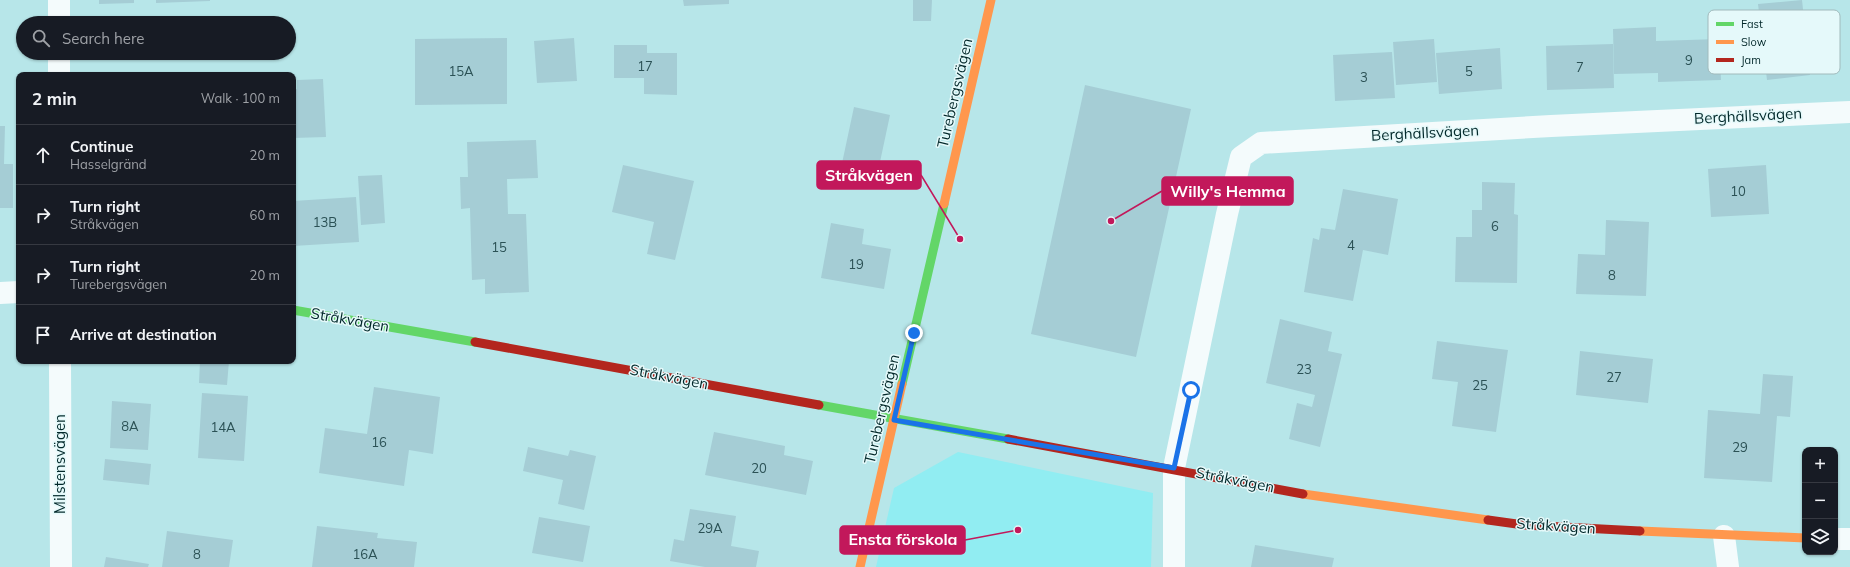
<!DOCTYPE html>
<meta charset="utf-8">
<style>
:root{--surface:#171b24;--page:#242831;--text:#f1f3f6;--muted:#9ea1a6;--line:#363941}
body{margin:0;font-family:Mulish,sans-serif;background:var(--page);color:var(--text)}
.controls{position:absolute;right:12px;bottom:12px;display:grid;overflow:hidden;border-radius:8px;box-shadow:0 1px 3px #0004}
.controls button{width:36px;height:36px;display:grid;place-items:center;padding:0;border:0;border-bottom:1px solid var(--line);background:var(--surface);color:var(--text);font:20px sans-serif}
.stop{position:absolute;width:12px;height:12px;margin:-9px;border:3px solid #1a73e8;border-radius:50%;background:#fff}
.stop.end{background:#1a73e8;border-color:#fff;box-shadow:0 1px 4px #0008}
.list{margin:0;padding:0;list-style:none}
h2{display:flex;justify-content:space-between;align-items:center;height:52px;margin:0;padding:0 16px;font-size:17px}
h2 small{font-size:13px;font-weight:400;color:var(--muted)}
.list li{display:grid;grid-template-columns:26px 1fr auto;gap:12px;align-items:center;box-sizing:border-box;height:60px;padding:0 16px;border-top:1px solid var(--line)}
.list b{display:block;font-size:15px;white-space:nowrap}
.list p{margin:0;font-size:13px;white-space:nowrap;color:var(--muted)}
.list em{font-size:13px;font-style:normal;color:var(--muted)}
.icon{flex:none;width:22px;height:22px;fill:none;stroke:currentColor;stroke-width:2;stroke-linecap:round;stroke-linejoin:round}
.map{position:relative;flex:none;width:1850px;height:567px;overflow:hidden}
.search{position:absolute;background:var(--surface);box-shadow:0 1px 3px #0004;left:16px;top:16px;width:280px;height:44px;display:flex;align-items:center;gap:10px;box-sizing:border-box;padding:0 14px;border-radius:22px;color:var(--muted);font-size:15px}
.panel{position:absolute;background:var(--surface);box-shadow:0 1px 3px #0004;left:16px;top:72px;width:280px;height:292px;border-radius:8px}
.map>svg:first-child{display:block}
.built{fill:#91edf2}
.building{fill:#a5cdd5}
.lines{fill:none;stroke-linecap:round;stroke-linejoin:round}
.street{stroke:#f4fbfc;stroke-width:22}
.fast{stroke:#63d668;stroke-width:9}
.slow{stroke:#ff974d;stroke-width:9}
.jam{stroke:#b3261e;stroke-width:9}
.route{stroke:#1a73e8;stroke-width:5}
.labels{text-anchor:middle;stroke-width:3;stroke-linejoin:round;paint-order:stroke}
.number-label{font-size:13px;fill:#2b5155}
.street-label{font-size:15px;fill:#02282a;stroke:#e5f9fa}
.key{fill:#e5f9fa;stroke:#a1babc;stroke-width:1}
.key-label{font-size:11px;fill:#02282a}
.leader{fill:none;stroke:#c2185b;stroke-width:1.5}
.callout-dot{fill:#c2185b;stroke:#e5f9fa;stroke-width:1.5}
.callout{fill:#c2185b;stroke:#c2185b;stroke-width:1.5}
.callout-label{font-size:16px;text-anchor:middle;font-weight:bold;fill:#fff}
</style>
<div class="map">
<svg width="1850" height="567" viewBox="0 0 1850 567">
<rect width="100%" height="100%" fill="#b7e6e9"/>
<path class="built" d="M958,452L1153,493L1151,567H876L894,488Z"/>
<path class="building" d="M99,0H134V3L99,4Z
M156,0H210V1L156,3Z
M683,0H729V4L684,6Z
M913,0H932L931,21H913Z
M1802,0L1810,75L1767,80L1758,4Z
M1656,27V41L1719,39L1721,80L1658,82V73L1614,74L1613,29Z
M507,38V104L415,105V39Z
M574,38L577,81L537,83L534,41Z
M1434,39L1437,82L1396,85L1393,42Z
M1613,44L1614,88L1547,90L1546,46Z
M614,45H647V53H677V95L644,94V78H614Z
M1500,48L1502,89L1439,94L1436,53Z
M1392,52L1395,98L1335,101L1333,55Z
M323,79L326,137L293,138V90L297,89V80Z
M1085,85L1191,109L1136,357L1031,334Z
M854,107L890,115L877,176L841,168Z
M0,126H5L4,164H13V208H0Z
M536,140L538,178L507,179L508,214H526L529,292L485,294V279L472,280L470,208L461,209L460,177H468L467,142Z
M623,165L694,181L675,260L647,254L654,222L612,212Z
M1766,165L1769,214L1711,217L1708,169Z
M382,175L385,223L361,225L358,176Z
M1482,182L1515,183L1514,214L1518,215L1517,283L1455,282L1456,237H1472V210H1482Z
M1343,189L1398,199L1388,255L1363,250L1353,301L1304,292L1313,238L1319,240L1321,228L1335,230Z
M356,197L359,242L293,246V201Z
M1606,220L1649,222L1646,296L1576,294L1578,254L1605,255Z
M831,223L864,229L862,244L891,249L884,289L821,278Z
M1280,319L1332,332L1328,351L1342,354L1320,447L1289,439L1297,403L1312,407L1315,395L1266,383Z
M1437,341L1508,350L1496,432L1452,426L1458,382L1432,379Z
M1580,351L1653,359L1648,403L1576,395Z
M200,361H229L227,385L199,383Z
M1763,374L1793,376L1790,417L1777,416L1772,482L1704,478L1708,410L1760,414Z
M374,387L440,397L433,454L409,450L404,486L319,473L325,428L367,434Z
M202,393L248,396L244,461L198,458Z
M112,401L151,404L148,450L110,448Z
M714,432L785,446L784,455L813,461L806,495L705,475Z
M528,447L568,456L570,450L596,456L584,510L558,504L563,480L523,471Z
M105,459L151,464L149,485L103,480Z
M690,509L736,516L731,546L759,551L756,567H705L670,561L674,539L684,541Z
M539,517L590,526L583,562L532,553Z
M317,526L378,533L377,538L417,542L414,567H312Z
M167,531L233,540L229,567H162Z
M1255,545L1334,558L1332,567H1251Z
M106,557L149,564L148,567H104Z"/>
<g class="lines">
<path class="street" d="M59,23V0
M59,75V53
M0,293L19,292
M60,361L61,567
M1724,536L1728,567
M1835,539H1850
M1174,567V468L1227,214L1241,157L1261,143L1551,126L1850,112"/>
<path class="fast" d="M293,310L475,342
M902,384L944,204
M819,405L1008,439"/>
<path class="slow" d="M944,204L991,0
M1303,494L1488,520
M1640,531L1805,538
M860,567L902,384"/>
<path class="jam" d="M475,342L819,405
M1008,439L1303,494
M1488,520L1524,525L1640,531"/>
</g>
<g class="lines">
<path class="route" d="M914,333L894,420L1174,468L1191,390"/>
</g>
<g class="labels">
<g class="number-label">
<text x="1689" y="65">9</text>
<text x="645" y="71">17</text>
<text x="1580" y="72">7</text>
<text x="461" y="76">15A</text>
<text x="1469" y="76">5</text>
<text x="1364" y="82">3</text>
<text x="1738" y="196">10</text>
<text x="325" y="227">13B</text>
<text x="1495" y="231">6</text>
<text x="1351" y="250">4</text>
<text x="499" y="252">15</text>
<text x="856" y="269">19</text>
<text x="1612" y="280">8</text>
<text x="1304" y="374">23</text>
<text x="1614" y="382">27</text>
<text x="1480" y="390">25</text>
<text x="130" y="431">8A</text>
<text x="223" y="432">14A</text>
<text x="379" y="447">16</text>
<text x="1740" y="452">29</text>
<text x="759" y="473">20</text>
<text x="710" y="533">29A</text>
<text x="197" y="559">8</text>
<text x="365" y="559">16A</text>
</g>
<g class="street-label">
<text transform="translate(955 93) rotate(-77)" y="5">Turebergsvägen</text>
<text transform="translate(1748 116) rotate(-3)" y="5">Berghällsvägen</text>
<text transform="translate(1425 133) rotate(-3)" y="5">Berghällsvägen</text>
<text transform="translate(350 320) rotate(10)" y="5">Stråkvägen</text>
<text transform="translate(669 377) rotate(11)" y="5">Stråkvägen</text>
<text transform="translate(882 409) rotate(-77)" y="5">Turebergsvägen</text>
<text transform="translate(60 464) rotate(-90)" y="5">Milstensvägen</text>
<text transform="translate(1235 480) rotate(11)" y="5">Stråkvägen</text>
<text transform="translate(1556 526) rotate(4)" y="5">Stråkvägen</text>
</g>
</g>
<rect x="1708" y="10" width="132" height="64" rx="6" class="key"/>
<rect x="1716" y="22" width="18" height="4" fill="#63d668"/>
<rect x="1716" y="40" width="18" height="4" fill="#ff974d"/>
<rect x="1716" y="58" width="18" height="4" fill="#b3261e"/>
<g class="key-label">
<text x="1741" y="28">Fast</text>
<text x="1741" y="46">Slow</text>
<text x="1741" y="64">Jam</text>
</g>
<path class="leader" d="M960 239L921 175M1111 221L1162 191M1018 530L965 540"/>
<g class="callout-dot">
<circle cx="960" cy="239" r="4"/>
<circle cx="1111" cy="221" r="4"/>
<circle cx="1018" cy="530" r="4"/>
</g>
<g class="callout">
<rect x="817" y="161" width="104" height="28" rx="4"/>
<rect x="1162" y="177" width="131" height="28" rx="4"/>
<rect x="840" y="526" width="125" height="28" rx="4"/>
</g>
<g class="callout-label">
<text x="869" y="181">Stråkvägen</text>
<text x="1228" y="197">Willy's Hemma</text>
<text x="903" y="545">Ensta förskola</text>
</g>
</svg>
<div class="controls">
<button>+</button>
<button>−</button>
<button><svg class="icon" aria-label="layers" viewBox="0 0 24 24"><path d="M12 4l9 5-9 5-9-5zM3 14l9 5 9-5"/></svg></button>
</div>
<div class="stop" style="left:1191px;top:390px"></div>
<div class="stop end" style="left:914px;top:333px"></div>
<div class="search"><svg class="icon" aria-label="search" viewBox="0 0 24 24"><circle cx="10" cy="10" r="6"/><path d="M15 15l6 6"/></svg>Search here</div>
<section class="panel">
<h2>2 min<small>Walk · 100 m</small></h2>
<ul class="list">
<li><svg class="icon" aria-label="ahead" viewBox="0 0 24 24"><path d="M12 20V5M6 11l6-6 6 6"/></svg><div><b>Continue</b><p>Hasselgränd</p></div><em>20 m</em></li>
<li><svg class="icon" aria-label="right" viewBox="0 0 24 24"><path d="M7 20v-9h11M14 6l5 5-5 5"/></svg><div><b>Turn right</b><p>Stråkvägen</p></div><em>60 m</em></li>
<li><svg class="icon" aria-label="right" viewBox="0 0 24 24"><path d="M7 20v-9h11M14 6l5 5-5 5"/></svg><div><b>Turn right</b><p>Turebergsvägen</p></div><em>20 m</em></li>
<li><svg class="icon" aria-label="arrive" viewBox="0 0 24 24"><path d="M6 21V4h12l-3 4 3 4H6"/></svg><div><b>Arrive at destination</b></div></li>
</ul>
</section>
</div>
